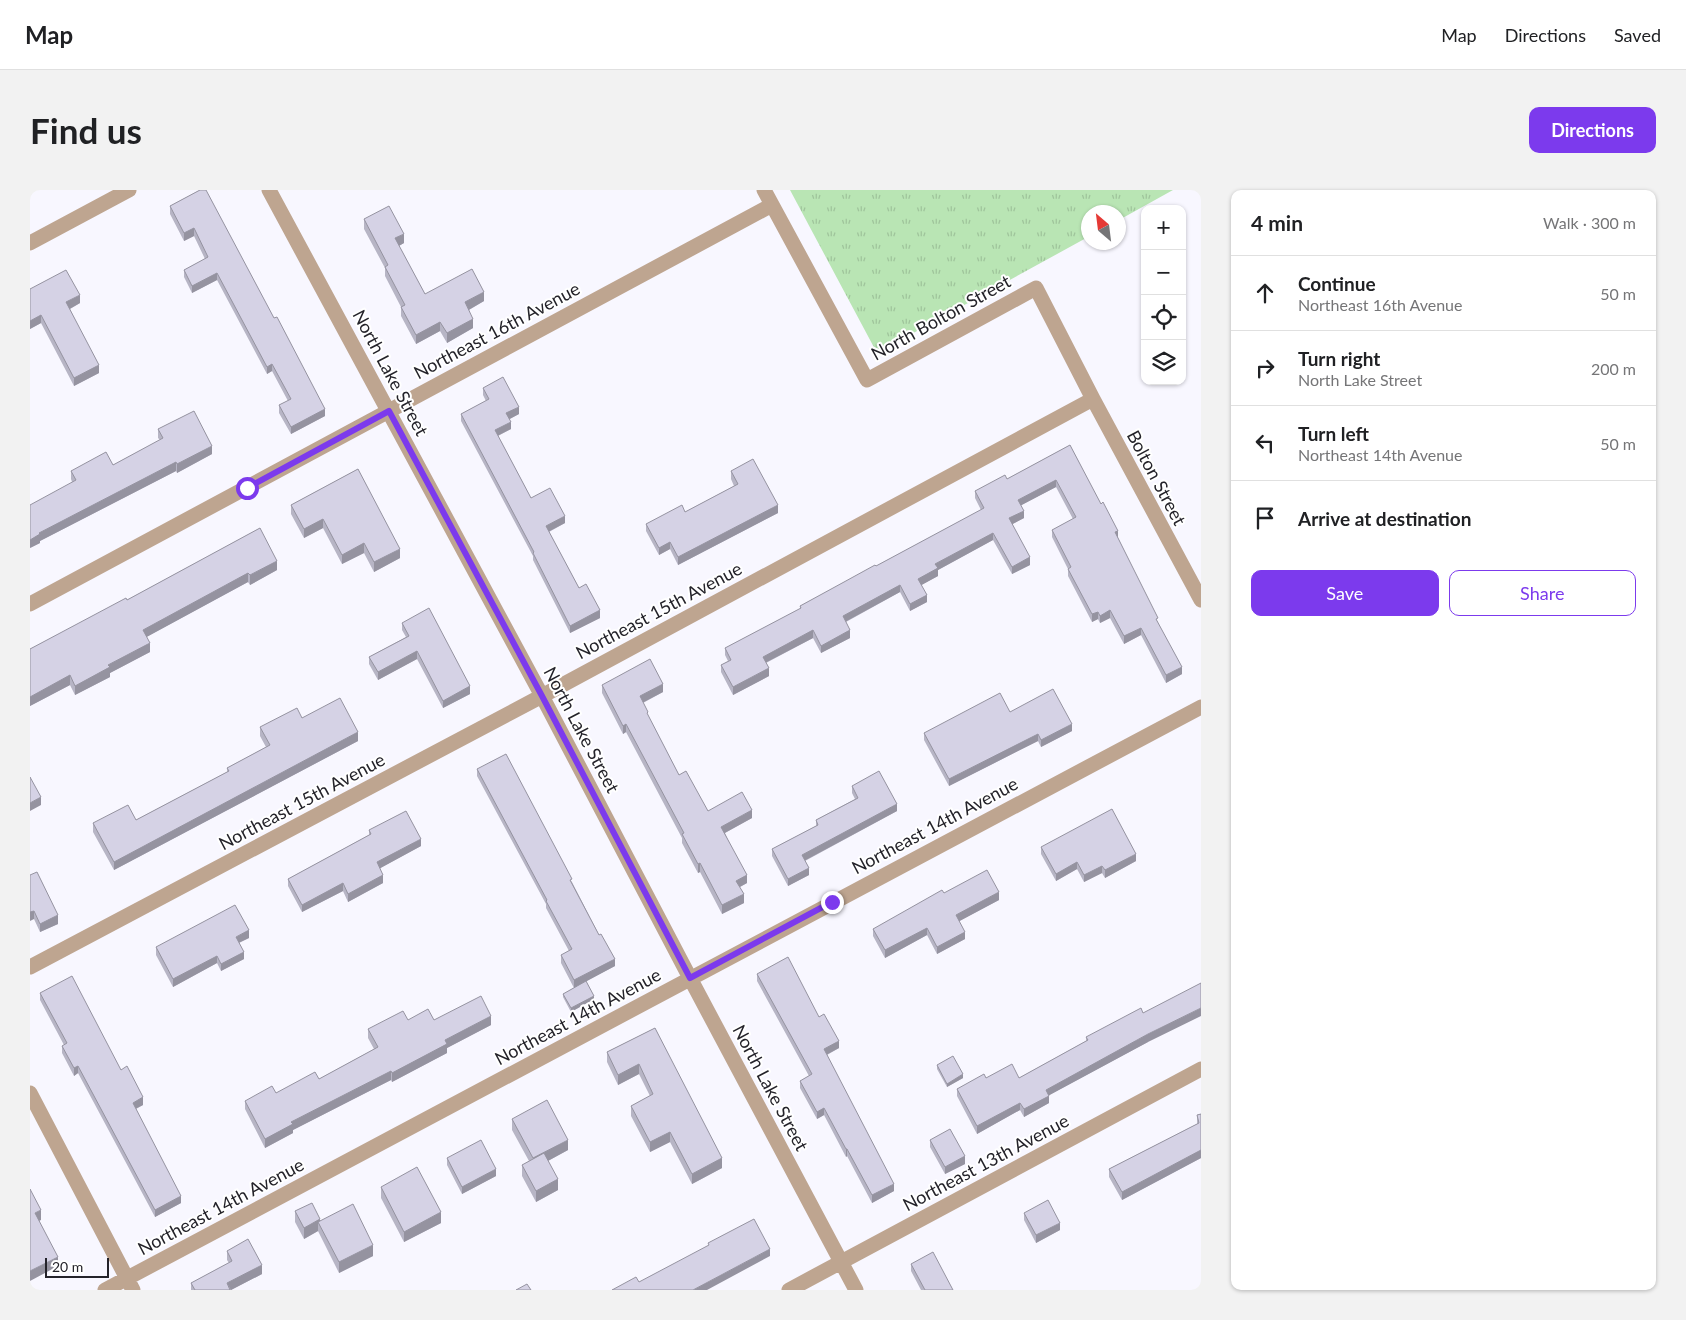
<!DOCTYPE html>
<meta charset="utf-8">
<style>
:root{--surface:#fff;--page:#f2f2f2;--text:#202124;--muted:#757577;--line:#e0e0e0;--accent:#7c3aed}
body{margin:0;font-family:Lato,sans-serif;background:var(--page);color:var(--text)}
.controls{position:absolute;right:15px;top:15px;display:grid;overflow:hidden;border-radius:10px;box-shadow:0 1px 4px #0004}
.controls button{width:45px;height:45px;display:grid;place-items:center;padding:0;border:0;border-bottom:1px solid var(--line);background:var(--surface);color:var(--text);font:25px sans-serif}
.compass{position:absolute;left:1051px;top:15px;width:45px;height:45px;border-radius:50%;background:var(--surface);box-shadow:0 1px 4px #0004;rotate:332deg}
.scale{position:absolute;left:15px;bottom:12px;width:64px;box-sizing:border-box;padding-left:5px;border:2px solid #24232a;border-top:0;font-size:14px;line-height:18px;white-space:nowrap;color:#24232a;-webkit-text-stroke:4px #fff;paint-order:stroke}
.stop{position:absolute;width:15px;height:15px;margin:-11px;border:4px solid #7c3aed;border-radius:50%;background:#fff}
.stop.end{background:#7c3aed;border-color:#fff;box-shadow:0 1px 5px #0008}
.list{margin:0;padding:0;list-style:none}
h2{display:flex;justify-content:space-between;align-items:center;height:65px;margin:0;padding:0 20px;font-size:21px}
h2 small{font-size:16px;font-weight:400;color:var(--muted)}
.list li{display:grid;grid-template-columns:32px 1fr auto;gap:15px;align-items:center;box-sizing:border-box;height:75px;padding:0 20px;border-top:1px solid var(--line)}
.list b{display:block;font-size:19px;white-space:nowrap}
.list p{margin:0;font-size:16px;white-space:nowrap;color:var(--muted)}
.list em{font-size:16px;font-style:normal;color:var(--muted)}
.actions{display:flex;gap:10px;padding:15px 20px}
.actions a{flex:1;padding:11px 0;border:1px solid var(--accent);border-radius:10px;text-align:center;font-size:18px;color:var(--accent)}
.actions .main{background:var(--accent);color:#fff}
.icon{flex:none;width:28px;height:28px;fill:none;stroke:currentColor;stroke-width:2;stroke-linecap:round;stroke-linejoin:round}
.map{position:relative;flex:none;width:1171px;height:1100px;overflow:hidden;border-radius:10px}
header{display:flex;align-items:center;gap:30px;box-sizing:border-box;height:70px;padding:0 25px;background:var(--surface);border-bottom:1px solid var(--line)}
header strong{font-size:24px}
nav{display:flex;gap:28px;margin-inline-start:auto;font-size:18px}
.intro{display:flex;align-items:center;justify-content:space-between;box-sizing:border-box;height:120px;padding:0 30px}
h1{margin:0;font-size:35px}
.button{padding:12px 22px;border-radius:10px;background:var(--accent);color:#fff;font-size:18px;font-weight:700}
main{display:flex;gap:30px;padding:0 30px}
aside{flex:1;background:var(--surface);border-radius:10px;box-shadow:0 1px 4px #0004}
.map>svg:first-child{display:block}
.grass{fill:url(#grass-tufts)}
.lines{fill:none;stroke-linecap:round;stroke-linejoin:round}
.minor{stroke:#bea590;stroke-width:15}
.wall{fill:#b7b5c5}
.shaded-wall{fill:#9593a0}
.building{fill:#d5d2e5;stroke:#9593a0}
.route{stroke:#7c3aed;stroke-width:6}
.labels{text-anchor:middle;stroke-width:4;stroke-linejoin:round;paint-order:stroke}
.street-label{font-size:18px;fill:#24232a;stroke:#fff}
</style>
<header>
<strong>Map</strong>
<nav><a>Map</a><a>Directions</a><a>Saved</a></nav>
</header>
<div class="intro"><h1>Find us</h1><a class="button">Directions</a></div>
<main>
<div class="map">
<svg width="1171" height="1100" viewBox="0 0 1171 1100">
<defs>
<pattern id="grass-tufts" width="24" height="20" patternUnits="userSpaceOnUse" patternTransform="scale(1.25)"><rect width="24" height="20" fill="#b9e5b4"/><path d="M3 7l-1-3M5 7V3M7 7l1-3M15 17l-1-3M17 17v-4M19 17l1-3" fill="none" stroke="#9fc49b"/></pattern>
</defs>
<rect width="100%" height="100%" fill="#f8f7ff"/>
<path class="grass" d="M760,0H1143L1089,30L1088,22H1058V47L847,163Z"/>
<g class="lines">
<path class="minor" d="M239,0L512,506L660,788L826,1100
M734,0L837,190L1006,98L1063,209L1171,410
M0,53L99,0
M0,414L742,15
M0,777L512,506L1063,209
M0,903L103,1100
M75,1100L1171,517
M759,1100L1171,879"/>
</g>
<path class="wall" d="M170,0L295,226L261,244L249,223V215L258,211L242,181L237,184L187,90L162,103L154,87V80L175,69L164,46L154,51L140,24V16Z
M334,29L374,53L369,56L395,104L454,111L439,120L443,138L417,153L410,141L386,154L371,126V117L355,86V78L334,39Z
M0,99L50,113L40,119L69,183L44,196L11,133L0,139Z
M453,198L489,224L479,229L481,239L468,246L501,308L535,333L519,342L549,398L570,428L540,443L503,370V366L431,231V224L456,211L453,205Z
M128,239L182,264L147,283L146,281L10,351V353L0,358L42,292L41,289V281L83,275L130,250L128,248Z
M1040,255L1088,348L1152,484L1136,493L1111,445L1094,454L1080,428L1070,433L1068,429L1062,432L1038,386V379L1022,347V340L1043,329L1026,297L991,315L994,328L982,334L1000,375L982,384L963,350L908,380V386L891,395L897,412L880,421L870,402L816,432L820,448L791,463L783,448L736,473L739,486L703,505L691,482V475L698,471L695,465V458L770,419V416L846,376L951,320L945,308V301L977,289Z
M328,279L370,368L344,382L334,363L312,374L293,338L274,348L261,324V315Z
M701,281L748,323L648,375L640,359L629,365L616,341V334L655,322L704,296L701,289Z
M230,338L247,380L220,395L218,392L116,447L120,462L80,483V487L45,505L40,495L0,516V459L97,410Z
M372,433L440,504L413,518L387,469L348,490L339,474V467L376,447L372,440Z
M572,495L633,502L613,513L618,526L649,585L678,621L722,628L695,643L717,693L710,697L714,713L692,724L670,682L668,683L652,653V648L596,542L593,544L572,503Z
M980,522L1042,541L1011,557L1008,551L919,596L894,550V543Z
M230,537L328,551L84,680L63,642V633L106,630L197,582V578L236,557L230,546Z
M447,579L542,692L585,776L556,791L564,809L541,822L533,807V804L544,798L531,773V765L539,761L516,718V714L447,586Z
M822,596L867,621L775,671L779,685L758,696L742,666V659L786,636V630L825,609L822,603Z
M339,640L391,656L350,678L353,693L318,712L313,701L272,722L258,696V689L339,645Z
M1011,657L1106,671L1075,688L1072,683L1054,692L1047,679L1026,691L1011,664Z
M0,685L28,734L10,742L4,729Z
M914,703L969,710L929,731L935,749L907,764L897,745L855,768L843,746V739Z
M219,748L209,753L214,769L191,781L187,773L143,797L126,765V757Z
M727,784L789,827L809,858L797,865L864,1001L842,1013L817,966L816,967L794,925L787,929L770,898V891L779,886L727,791Z
M10,803L91,880L113,915L106,919L151,1013L125,1027L48,883L44,886L32,863V856L34,855L10,810Z
M378,830H404L461,835L417,858V863L362,892L361,890L263,940V943L235,958L215,919V911L246,903L289,889L344,859L338,848V839Z
M625,838L692,978L662,994L640,952L620,962L601,926V916L620,906L609,884L588,895L577,872V862Z
M1056,847L1118,852L1019,905V913L994,927L990,920L947,944L927,906V899L956,888H989L1056,851Z
M907,875L933,888L917,897L907,879Z
M1171,924V968L1092,1010L1079,987V979L1167,934V925Z
M482,929L538,960L518,971L528,1000L506,1012L492,986V975L499,971L482,940Z
M900,950L935,974L915,984L900,957Z
M417,968L466,986L432,1004L417,975Z
M351,997L411,1033L374,1052L351,1008Z
M265,1021L290,1030L343,1066L309,1083L288,1041L274,1049L265,1032Z
M994,1023L1030,1040L1006,1053L994,1030Z
M197,1061L232,1084L201,1100H161V1093L199,1073L197,1070Z
M881,1074L923,1100H891L881,1081Z"/>
<path class="shaded-wall" d="M164,38V46L154,51V43Z
M374,44V53L365,58V48Z
M187,83V90L162,103V96Z
M454,102V111L435,122V112Z
M50,105V113L36,121V112Z
M11,125V133L0,139V131Z
M443,129V138L417,153V143Z
M410,132V141L386,154V145Z
M242,174V181L237,184V177Z
M69,175V183L44,196V188Z
M489,217V224L476,231V223Z
M295,219V226L261,244V237Z
M481,232V239L465,247V240Z
M182,256V264L147,283V274Z
M146,272V281L10,351V353L0,358V350L9,343Z
M1026,290V297L988,317V310Z
M748,315V323L648,375V367Z
M994,321V328L979,336V328Z
M535,326V333L516,343V336Z
M293,329V338L274,348V339Z
M1088,341V348L1085,350V342Z
M963,343V350L908,380V386L888,397V389L905,374Z
M640,352V359L629,365V358Z
M334,353V363L312,374V365Z
M370,359V368L344,382V372Z
M1000,367V375L982,384V377Z
M247,371V380L220,395V385Z
M218,383V392L113,449V440Z
M870,395V402L813,433V426Z
M897,405V412L880,421V414Z
M570,420V428L540,443V436Z
M1080,420V428L1070,433V426Z
M1068,422V429L1062,432V424Z
M1111,438V445L1094,454V446Z
M783,440V448L733,474V467Z
M820,440V448L791,463V456Z
M120,453V462L80,483V487L45,505V496L78,475Z
M387,461V469L348,490V482Z
M1152,477V484L1136,493V485Z
M739,478V486L703,505V497Z
M40,485V495L0,516V507Z
M633,494V502L610,514V506Z
M440,496V504L413,518V511Z
M596,534V542L593,544V536Z
M1042,534V541L1011,557V550Z
M328,542V551L84,680V672Z
M1008,544V551L919,596V589Z
M11,607V615L0,621V613Z
M867,614V621L772,672V665Z
M722,620V628L691,645V637Z
M391,649V656L347,680V672Z
M1106,664V671L1075,688V680Z
M1047,672V679L1026,691V684Z
M670,673V682L668,683V674Z
M1072,676V683L1054,692V685Z
M779,678V685L758,696V689Z
M353,685V693L318,712V704Z
M717,685V693L706,699V691Z
M313,693V701L272,722V715Z
M969,702V710L926,733V725Z
M714,704V713L692,724V715Z
M4,721V729L0,731V722Z
M28,725V734L10,742V734Z
M897,738V745L855,768V760Z
M219,740V748L206,754V747Z
M935,742V749L907,764V757Z
M214,762V769L191,781V774Z
M187,766V773L143,797V789Z
M585,769V776L544,798V790Z
M564,806V809L541,822V818Z
M1171,818V826L1118,852L1016,907V900L1118,844Z
M461,826V835L417,858V863L362,892V883L415,850Z
M809,851V858L794,866V859Z
M609,874V884L588,895V885Z
M48,876V883L44,886V878Z
M361,881V890L263,940V943L235,958V949L261,932Z
M933,884V888L917,897V894Z
M1019,906V913L994,927V919Z
M113,907V915L103,920V913Z
M990,913V920L947,944V936Z
M794,918V925L787,929V922Z
M640,942V952L620,962V952Z
M538,950V960L503,979V968Z
M816,959H817V966L816,967Z
M1171,960V968L1092,1010V1002Z
M935,966V974L915,984V977Z
M692,968V978L662,994V984Z
M466,979V986L432,1004V997Z
M528,989V1000L506,1012V1001Z
M864,994V1001L842,1013V1005Z
M151,1006V1013L125,1027V1020Z
M11,1020V1030L5,1033V1023Z
M411,1022V1033L374,1052V1042Z
M290,1029V1036L288,1032V1041L274,1049V1038Z
M1030,1033V1040L1006,1053V1045Z
M343,1055V1066L309,1083V1072Z
M740,1059V1066L677,1100H663Z
M28,1067V1076L0,1091V1081Z
M232,1075V1084L201,1100L197,1093Z"/>
<path class="building" d="M170,0H176L244,128L247,127L295,219L261,237L249,215L261,209L242,174L237,177L187,83L162,96L154,80L178,67L164,38L154,43L140,16Z
M359,16L374,44L365,48L395,104L442,79L454,102L435,112L443,129L417,143L410,132L386,145L371,117L375,115L355,77L358,75L334,29Z
M36,80L50,105L36,112L69,175L44,188L11,125L0,131V99Z
M473,187L489,217L476,223L481,232L465,240L501,308L520,298L535,326L516,336L549,398L556,394L570,420L540,436L503,363L504,362L431,224L459,209L453,198Z
M164,221L182,256L147,274L146,272L9,343L10,344L0,350V315L46,290L41,281L76,262L83,275L133,248L128,239Z
M1040,255L1071,314L1073,312L1088,341L1085,342L1128,428L1126,429L1152,477L1136,485L1111,438L1094,446L1080,420L1070,426L1068,422L1062,424L1038,379L1041,377L1022,340L1046,327L1026,290L988,310L994,321L979,328L1000,367L982,377L963,343L905,374L908,378L888,389L897,405L880,414L870,395L813,426L820,440L791,456L783,440L733,467L739,478L703,497L691,475L701,470L695,458L771,418L770,416L814,392L845,375L846,376L954,318L945,301L975,285L977,289Z
M723,269L748,315L648,367L640,352L629,358L616,334L652,315L655,322L708,294L701,281Z
M328,279L370,359L344,372L334,353L312,365L293,329L274,339L261,315Z
M230,338L247,371L220,385L218,383L113,440L120,453L78,475L80,477L45,496L40,485L0,507V459L96,408L97,410Z
M399,418L440,496L413,511L387,461L348,482L339,467L379,446L372,433Z
M620,469L633,494L610,506L618,522L617,523L649,585L656,581L678,621L712,602L722,620L691,637L717,685L706,691L714,704L692,715L670,673L668,674L652,644L654,643L596,534L593,536L572,495Z
M1023,499L1042,534L1011,550L1008,544L919,589L894,543L970,503L980,522Z
M310,508L328,542L84,672L63,633L98,615L106,630L199,581L197,578L240,555L230,537L267,518L272,528Z
M476,564L542,689L540,690L569,745L571,744L585,769L544,790L531,765L542,759L516,711L517,710L447,579Z
M849,581L867,614L772,665L779,678L758,689L742,659L788,635L786,630L828,608L822,596Z
M0,587L11,607L0,613Z
M1082,619L1106,664L1075,680L1072,676L1054,685L1047,672L1026,684L1011,657Z
M376,621L391,649L347,672L353,685L318,704L313,693L272,715L258,689L341,644L339,640Z
M957,680L969,702L926,725L935,742L907,757L897,738L855,760L843,739L912,700L914,703Z
M7,682L28,725L10,734L4,721L0,722V685Z
M205,715L219,740L206,747L214,762L191,774L187,766L143,789L126,757Z
M758,767L789,827L794,824L809,851L794,859L864,994L842,1005L817,959H816L794,918L787,922L770,891L782,884L727,784Z
M42,786L91,880L97,876L113,907L103,913L151,1006L125,1020L48,876L44,878L32,856L37,853L10,803Z
M556,791L564,806L541,818L533,804Z
M1171,793V818L1118,844L1016,900L1019,906L994,919L990,913L947,936L927,899L954,884L956,888L982,874L989,888L1058,850L1056,847L1111,818L1113,823Z
M451,806L461,826L415,850L417,854L362,883L361,881L261,932L263,934L235,949L215,911L242,896L246,903L285,882L289,889L348,857L338,839L373,821L378,830L398,819L404,830Z
M625,838L692,968L662,984L640,942L620,952L601,916L623,904L609,874L588,885L577,862Z
M923,866L933,884L917,894L907,875Z
M517,910L538,950L503,968L482,929Z
M1171,924V960L1092,1002L1079,979L1169,933L1167,925Z
M920,939L935,966L915,977L900,950Z
M451,950L466,979L432,997L417,968Z
M514,963L528,989L506,1001L492,975Z
M387,977L411,1022L374,1042L351,997Z
M0,999L11,1020L5,1023L28,1067L0,1081Z
M1018,1010L1030,1033L1006,1045L994,1023Z
M282,1013L290,1029L274,1038L265,1021Z
M323,1014L343,1055L309,1072L288,1032Z
M724,1029L740,1059L663,1100H582L606,1087L609,1092L679,1055L678,1053Z
M218,1049L232,1075L197,1093L200,1100H165L161,1093L202,1071L197,1061Z
M903,1062L923,1100H895L881,1074Z
M497,1094L501,1100H486Z"/>
<g class="lines">
<path class="route" d="M217,298L359,221L512,506L660,788L802,712"/>
</g>
<g class="labels">
<g class="street-label">
<text transform="translate(911 128) rotate(-29)" y="6">North Bolton Street</text>
<text transform="translate(467 141) rotate(-28)" y="6">Northeast 16th Avenue</text>
<text transform="translate(360 183) rotate(62)" y="6">North Lake Street</text>
<text transform="translate(1126 288) rotate(62)" y="6">Bolton Street</text>
<text transform="translate(629 421) rotate(-28)" y="6">Northeast 15th Avenue</text>
<text transform="translate(551 540) rotate(62)" y="6">North Lake Street</text>
<text transform="translate(272 612) rotate(-28)" y="6">Northeast 15th Avenue</text>
<text transform="translate(905 636) rotate(-28)" y="6">Northeast 14th Avenue</text>
<text transform="translate(548 827) rotate(-28)" y="6">Northeast 14th Avenue</text>
<text transform="translate(740 898) rotate(62)" y="6">North Lake Street</text>
<text transform="translate(956 973) rotate(-28)" y="6">Northeast 13th Avenue</text>
<text transform="translate(191 1017) rotate(-28)" y="6">Northeast 14th Avenue</text>
</g>
</g>
</svg>
<div class="controls">
<button>+</button>
<button>−</button>
<button><svg class="icon" aria-label="locate" viewBox="0 0 24 24"><circle cx="12" cy="12" r="6"/><path d="M12 2v4M12 18v4M2 12h4M18 12h4"/></svg></button>
<button><svg class="icon" aria-label="layers" viewBox="0 0 24 24"><path d="M12 4l9 5-9 5-9-5zM3 14l9 5 9-5"/></svg></button>
</div>
<svg class="compass" viewBox="-18 -18 36 36"><path d="M0-13l5 13h-10z" fill="#e53935"/><path d="M0 13l5-13h-10z" fill="#757577"/></svg>
<div class="scale">20 m</div>
<div class="stop" style="left:217px;top:298px"></div>
<div class="stop end" style="left:802px;top:712px"></div>
</div>
<aside>
<h2>4 min<small>Walk · 300 m</small></h2>
<ul class="list">
<li><svg class="icon" aria-label="ahead" viewBox="0 0 24 24"><path d="M12 20V5M6 11l6-6 6 6"/></svg><div><b>Continue</b><p>Northeast 16th Avenue</p></div><em>50 m</em></li>
<li><svg class="icon" aria-label="right" viewBox="0 0 24 24"><path d="M7 20v-9h11M14 6l5 5-5 5"/></svg><div><b>Turn right</b><p>North Lake Street</p></div><em>200 m</em></li>
<li><svg class="icon" aria-label="left" viewBox="0 0 24 24"><path d="M17 20v-9H6M10 6l-5 5 5 5"/></svg><div><b>Turn left</b><p>Northeast 14th Avenue</p></div><em>50 m</em></li>
<li><svg class="icon" aria-label="arrive" viewBox="0 0 24 24"><path d="M6 21V4h12l-3 4 3 4H6"/></svg><div><b>Arrive at destination</b></div></li>
</ul>
<div class="actions"><a class="main">Save</a><a>Share</a></div>
</aside>
</main>
